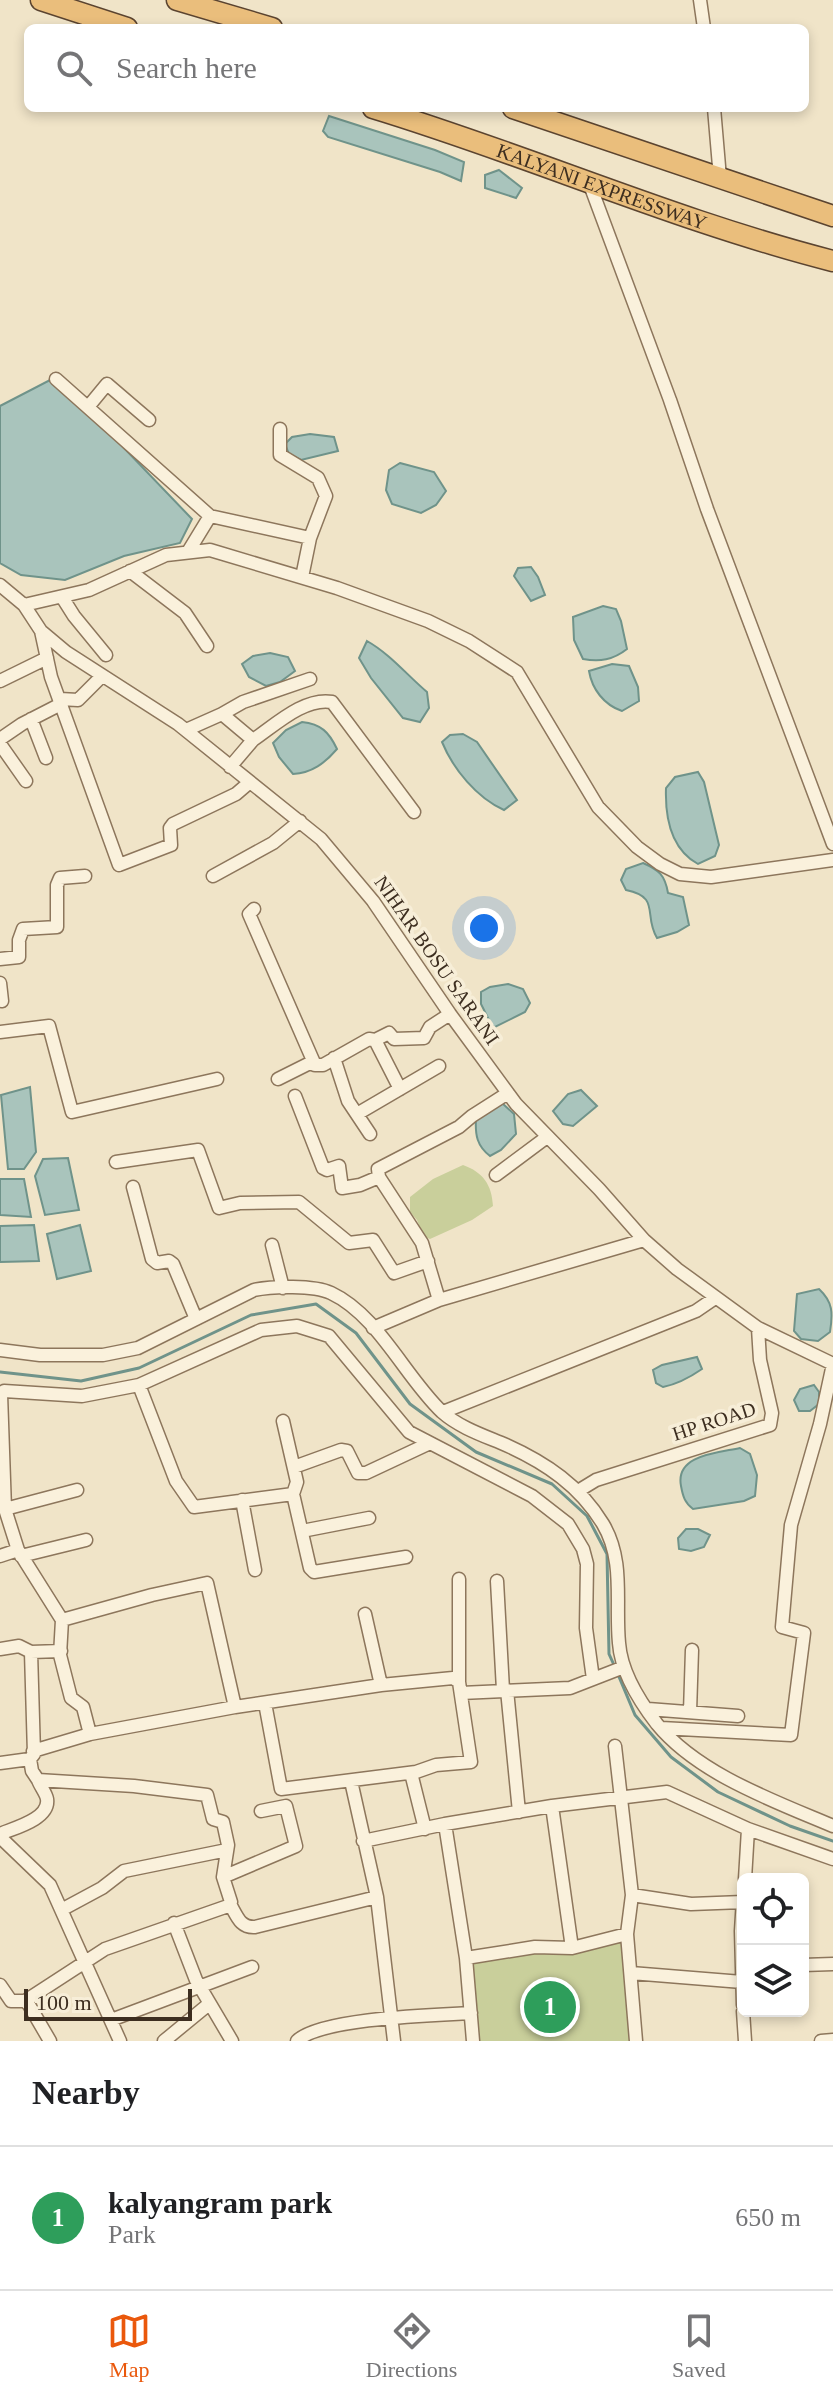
<!DOCTYPE html>
<style>
:root{--surface:#fff;--page:#f2f2f2;--text:#202124;--muted:#757577;--line:#e0e0e0;--accent:#ea580c}
body{margin:0;font-family:Georgia,serif;background:var(--page);color:var(--text)}
.controls{position:absolute;right:24px;bottom:24px;display:grid;overflow:hidden;border-radius:12px;box-shadow:0 4px 12px #0003}
.controls button{width:72px;height:72px;display:grid;place-items:center;padding:0;border:0;border-bottom:2px solid var(--line);background:var(--surface);color:var(--text);font:40px sans-serif}
.scale{position:absolute;left:24px;bottom:20px;width:168px;box-sizing:border-box;padding-left:8px;border:4px solid #3d2e20;border-top:0;font-size:22px;line-height:28px;white-space:nowrap;color:#3d2e20;-webkit-text-stroke:6px #f7eed8;paint-order:stroke}
.you{position:absolute;left:484px;top:928px;width:28px;height:28px;margin:-20px;border:6px solid #fff;border-radius:50%;background:#1a73e8;box-shadow:0 0 0 12px #1a73e833}
.badge{display:grid;place-items:center;width:52px;height:52px;border-radius:50%;background:var(--accent);color:#fff;font-size:26px;font-weight:700}
.pin{position:absolute;translate:-50% -50%;border:4px solid #fff;box-shadow:0 2px 8px #0006}
.list{margin:0;padding:0;list-style:none}
h2{display:flex;justify-content:space-between;align-items:center;height:104px;margin:0;padding:0 32px;font-size:34px}
h2 small{font-size:26px;font-weight:400;color:var(--muted)}
.list li{display:grid;grid-template-columns:52px 1fr auto;gap:24px;align-items:center;box-sizing:border-box;height:144px;padding:0 32px;border-top:2px solid var(--line)}
.list b{display:block;font-size:30px;white-space:nowrap}
.list p{margin:0;font-size:26px;white-space:nowrap;color:var(--muted)}
.list em{font-size:26px;font-style:normal;color:var(--muted)}
.icon{flex:none;width:44px;height:44px;fill:none;stroke:currentColor;stroke-width:2;stroke-linecap:round;stroke-linejoin:round}
.map{position:relative;flex:none;width:833px;height:2041px;overflow:hidden}
.search{position:absolute;background:var(--surface);box-shadow:0 4px 12px #0003;left:24px;right:24px;top:24px;height:88px;display:flex;align-items:center;gap:20px;box-sizing:border-box;padding:0 28px;border-radius:12px;color:var(--muted);font-size:30px}
.sheet{height:248px;background:var(--surface)}
nav{display:flex;justify-content:space-around;align-items:center;box-sizing:border-box;height:112px;border-top:2px solid var(--line);background:var(--surface);font-size:22px;color:var(--muted)}
nav a{display:grid;justify-items:center;gap:4px}
nav .on{color:var(--accent)}
.map>svg:first-child{display:block}
.green{fill:#c9cf9b}
.water{fill:#a9c4bc;stroke:#6f938a;stroke-width:2}
.lines{fill:none;stroke-linecap:round;stroke-linejoin:round}
.stream{stroke:#6f938a;stroke-width:3}
.minor-casing{stroke:#8d765c;stroke-width:15}
.trunk-casing{stroke:#5b4430;stroke-width:23}
.minor{stroke:#faf1dc;stroke-width:12}
.trunk{stroke:#eabe7c;stroke-width:20}
.labels{text-anchor:middle;stroke-width:7;stroke-linejoin:round;paint-order:stroke}
.street-label{font-size:20px;fill:#3d2e20;stroke:#f7eed8}
</style>
<div class="map">
<svg width="833" height="2041" viewBox="0 0 833 2041">
<rect width="100%" height="100%" fill="#f0e4c8"/>
<path class="green" d="M463,1165C483,1172 492,1185 493,1206L472,1220L430,1239L423,1236L417,1220L410,1212V1197L433,1179Z
M625,1937L635,2041H476L471,1963Z"/>
<path class="water" d="M329,116L435,150L464,162L461,181L440,172L328,137L323,131Z
M499,170L522,188L516,198L485,188V175Z
M52,379L100,423L192,519L180,543L124,556L65,580L21,575L0,563V406Z
M310,434L334,437L338,451L301,460L289,454L285,444L292,437Z
M400,463L434,472L446,491L436,505L421,513L392,504L386,490L389,470Z
M531,567L538,577L545,595L531,601L514,576L518,568Z
M603,606L616,609L621,621L627,649C613,660 600,662 583,659L574,640L573,617Z
M367,641C390,654 407,675 427,692L429,708L420,722L403,718L371,678L359,658Z
M270,653L288,657L295,671L280,682L266,686L249,677L242,664L253,656Z
M612,664L629,666L638,687L639,701L622,711C604,705 592,689 589,671Z
M302,722C321,724 329,732 337,749C325,763 312,773 293,774L279,757L273,743L286,730Z
M463,734L477,742L517,800L504,810C477,798 453,769 442,742L450,735Z
M698,772L704,782L719,845L715,856L698,864C671,849 665,817 666,788L675,777Z
M643,863C659,870 665,875 668,893L683,897L689,925L677,932L657,938C643,915 661,897 626,890L621,880L626,869Z
M508,984L523,989L530,1003L525,1012L493,1028L481,1004V992L490,987Z
M30,1087L36,1152L24,1169H8L1,1095Z
M581,1090L597,1106L573,1126L563,1124L553,1111L568,1094Z
M502,1103L514,1114L516,1134L501,1150L490,1156C477,1146 475,1135 476,1119Z
M68,1158L79,1210L45,1215L35,1176L43,1159Z
M0,1179H24L31,1217L0,1215Z
M34,1225L39,1261L0,1262V1226Z
M80,1225L91,1271L57,1279L47,1234Z
M819,1289C833,1302 833,1313 830,1332L818,1341L801,1339L794,1331L797,1294Z
M697,1357L702,1369C689,1378 678,1384 663,1387L656,1383L653,1370L662,1365Z
M814,1385L819,1392V1404L810,1411H799L794,1400L800,1389Z
M740,1448L750,1454L757,1475L755,1496L744,1501L693,1509C685,1503 683,1497 681,1486C675,1455 717,1453 740,1448Z
M686,1529H698L710,1535L704,1547L691,1551L679,1549L678,1538Z"/>
<g class="lines">
<path class="stream" d="M0,1372L81,1381L139,1368L251,1315L316,1304L356,1333L410,1404L476,1452L552,1484L587,1516L607,1554L609,1654L614,1665
M617,1672L635,1715L671,1757L718,1792L790,1826L833,1841"/>
<g class="minor-casing">
<path id="minor" d="M700,0L704,28
M714,108L720,178
M590,185L670,400L707,509L833,844
M56,379L210,516L310,538
M88,407L107,384L149,420
M280,429V455L318,478L326,496L310,538L302,577
M188,552L210,516
M130,571L185,613L207,646
M0,585L24,605L41,631L66,652L178,724L321,839L373,901L450,1014L516,1104L599,1189L644,1240L677,1269L758,1328L833,1364
M62,597L74,616L106,655
M24,605L89,590L166,555L210,550L337,588L428,621L469,641L517,672L598,807L637,847L660,864L680,874L711,877L833,860
M41,631L51,677L119,865L171,845L170,828L173,824L236,794L250,782
M0,681L47,658
M60,699L78,700L102,676
M222,714L243,702L310,679
M31,719L46,758
M186,730L222,714L253,740C274,726 304,697 332,702L414,812
M0,739L22,724L61,704
M0,744L26,781
M230,767L253,740
M213,876L273,843L300,821
M254,909L249,914L315,1065H323L369,1039L375,1040L389,1033L394,1039L424,1038L430,1027L450,1014
M0,959L19,957V940L23,929L57,927V885L60,878L85,876
M0,983L2,1001
M0,1032L49,1026L72,1112L217,1079
M375,1040L400,1089
M334,1058L348,1101L370,1134
M278,1079L312,1062
M295,1096L323,1168L327,1170L339,1166L342,1188L360,1185L379,1177
M357,1114L439,1066
M116,1162L198,1150L219,1208L240,1203L299,1202L349,1243L373,1240L394,1273L428,1261
M496,1175L547,1137
M133,1187L152,1259L157,1263L169,1261L173,1264L196,1319
M272,1245L283,1288
M439,1300L422,1243L379,1177L378,1169L459,1127L472,1116L508,1093
M373,1328L439,1300L644,1240
M0,1350L40,1355H103L138,1348L254,1290C272,1286 314,1285 331,1293C378,1315 405,1377 442,1412C460,1428 485,1436 506,1445C546,1463 580,1486 603,1524C625,1561 615,1602 619,1643C621,1671 640,1702 657,1724C698,1774 774,1801 833,1826
M139,1385L261,1330L297,1326L329,1336L409,1432L532,1496L568,1524L583,1549L587,1564L586,1628L593,1679
M443,1412L696,1311L715,1298
M283,1421L297,1482L293,1494
M294,1467L341,1450L347,1451L358,1473H366L430,1443
M578,1491L596,1480L770,1425L772,1413L760,1360L758,1328
M242,1500L255,1570
M5,1509L77,1490
M302,1531L369,1518
M0,1556L18,1550
M21,1556L86,1540
M459,1579V1682
M497,1581L503,1690
M365,1614L381,1685
M62,1620L60,1655L71,1698L83,1707L90,1734L235,1707
M0,1649L19,1646L31,1652L61,1651
M507,1690L519,1812
M461,1693L570,1688L624,1667
M265,1703L281,1789L416,1772L436,1765L471,1762L459,1682L453,1678L381,1685L235,1707L207,1583L152,1595L62,1620L18,1550L5,1509L1,1394L4,1391L82,1396L139,1385L176,1481L194,1507L293,1494L310,1568L314,1572L406,1557
M648,1709L738,1716
M690,1712L692,1650
M661,1728L791,1735L804,1633L782,1627L791,1525L820,1424L833,1364
M615,1746L632,1895L627,1934L636,2041
M33,1751L90,1734
M0,1763L30,1759L34,1754L31,1652
M411,1773L425,1829
M351,1781L377,1897L394,2041
M552,1806L667,1792L748,1829L833,1859
M0,1834C14,1828 50,1819 47,1799C46,1793 40,1786 38,1780
M0,1837L50,1885L120,2041
M363,1841L445,1824
M223,1877L296,1846L286,1806L261,1811
M745,1879L748,1829
M632,1895L691,1904L743,1902
M743,1899L741,1931L743,2005
M230,1904C237,1916 240,1928 255,1927L377,1897
M63,1909L102,1888L124,1871L227,1850
M174,1923L196,1980L232,2041
M466,1958L535,1947L572,1948L627,1934
M803,1965L833,1964
M631,1973L742,1982
M0,1985L11,2001H25L29,2005L50,2041
M25,2001L105,1949L228,1906L231,1902L223,1877L228,1845L223,1822L213,1819L207,1795L134,1786L38,1780L32,1771L30,1759
M743,2011L745,2041
M111,2020L252,1967
M164,2041L209,2004
M297,2041C320,2018 435,2015 471,2013
M473,2041L466,1958L445,1824L552,1806L572,1948
M821,2041L833,2040"/>
</g>
<g class="trunk-casing">
<g id="trunk">
<path d="M41,0L127,28"/>
<path d="M177,0L272,28"/>
<path id="s1" d="M373,108C528,155 676,221 833,261"/>
<path d="M513,108L833,216"/>
</g>
</g>
<use href="#minor" class="minor"/>
<use href="#trunk" class="trunk"/>
</g>
<g class="labels">
<g class="street-label">
<text dy="7" stroke="none"><textPath href="#s1" startOffset="242">KALYANI EXPRESSWAY</textPath></text>
<text transform="translate(437 960) rotate(55)" y="7">NIHAR BOSU SARANI</text>
<text transform="translate(714 1421) rotate(-18)" y="7">HP ROAD</text>
</g>
</g>
</svg>
<div class="controls">
<button><svg class="icon" aria-label="locate" viewBox="0 0 24 24"><circle cx="12" cy="12" r="6"/><path d="M12 2v4M12 18v4M2 12h4M18 12h4"/></svg></button>
<button><svg class="icon" aria-label="layers" viewBox="0 0 24 24"><path d="M12 4l9 5-9 5-9-5zM3 14l9 5 9-5"/></svg></button>
</div>
<div class="scale">100 m</div>
<div class="you"></div>
<div class="pin badge" style="left:550px;top:2007px;background:#2e9e5b">1</div>
<div class="search"><svg class="icon" aria-label="search" viewBox="0 0 24 24"><circle cx="10" cy="10" r="6"/><path d="M15 15l6 6"/></svg>Search here</div>
</div>
<section class="sheet">
<h2>Nearby<small></small></h2>
<ul class="list">
<li><span class="badge" style="background:#2e9e5b">1</span><div><b>kalyangram park</b><p>Park</p></div><em>650 m</em></li>
</ul>
</section>
<nav>
<a class="on"><svg class="icon" aria-label="map" viewBox="0 0 24 24"><path d="M3 6l6-2 6 2 6-2v14l-6 2-6-2-6 2zM9 4v14M15 6v14"/></svg>Map</a>
<a><svg class="icon" aria-label="directions" viewBox="0 0 24 24"><path d="M12 3l9 9-9 9-9-9zM9 14v-3h6M13 9l2 2-2 2"/></svg>Directions</a>
<a><svg class="icon" aria-label="saved" viewBox="0 0 24 24"><path d="M7 4h10v16l-5-4-5 4z"/></svg>Saved</a>
</nav>
